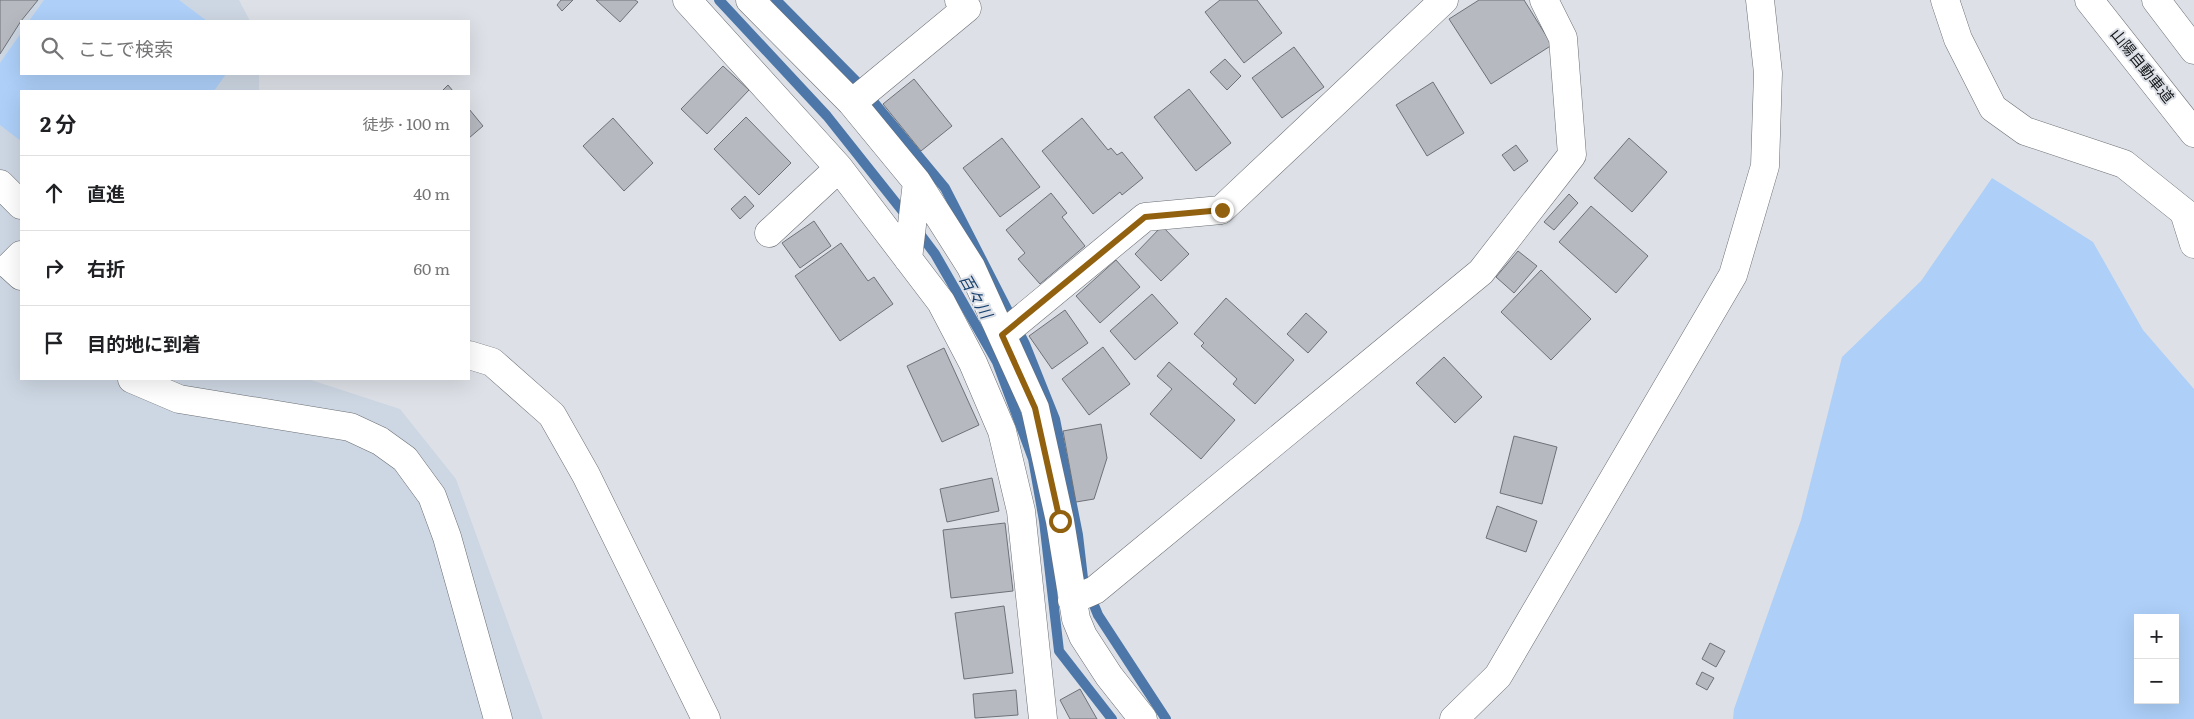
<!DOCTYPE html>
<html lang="ja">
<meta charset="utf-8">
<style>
:root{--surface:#fff;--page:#f2f2f2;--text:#202124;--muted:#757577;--line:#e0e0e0}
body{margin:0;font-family:Literata,"Noto Sans JP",serif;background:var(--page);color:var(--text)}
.controls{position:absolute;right:15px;bottom:15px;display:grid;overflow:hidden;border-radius:0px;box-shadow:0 5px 20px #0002}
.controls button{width:45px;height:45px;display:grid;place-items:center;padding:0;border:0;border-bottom:1px solid var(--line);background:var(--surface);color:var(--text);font:25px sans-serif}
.stop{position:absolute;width:15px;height:15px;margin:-11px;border:4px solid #91610f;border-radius:50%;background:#fff}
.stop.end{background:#91610f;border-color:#fff;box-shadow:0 1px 5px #0008}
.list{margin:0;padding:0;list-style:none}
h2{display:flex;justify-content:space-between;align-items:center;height:65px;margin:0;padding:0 20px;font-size:21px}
h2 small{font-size:16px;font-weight:400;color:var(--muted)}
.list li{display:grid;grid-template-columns:32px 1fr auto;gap:15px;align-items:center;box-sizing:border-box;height:75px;padding:0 20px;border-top:1px solid var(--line)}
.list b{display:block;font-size:19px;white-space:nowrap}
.list em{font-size:16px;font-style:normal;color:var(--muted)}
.icon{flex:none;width:28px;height:28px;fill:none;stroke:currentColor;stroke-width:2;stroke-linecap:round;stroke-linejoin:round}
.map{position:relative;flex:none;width:2194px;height:719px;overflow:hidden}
.search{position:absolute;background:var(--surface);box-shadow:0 5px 20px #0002;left:20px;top:20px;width:450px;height:55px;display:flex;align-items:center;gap:12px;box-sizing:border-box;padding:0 18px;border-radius:0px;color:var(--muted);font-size:19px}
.panel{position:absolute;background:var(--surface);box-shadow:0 5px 20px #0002;left:20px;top:90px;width:450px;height:290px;border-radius:0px}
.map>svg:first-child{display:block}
.built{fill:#cdd7e3}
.green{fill:#adcff8;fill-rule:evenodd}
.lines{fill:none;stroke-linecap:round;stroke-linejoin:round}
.stream{stroke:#4c77a8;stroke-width:10}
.building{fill:#b6bac0;stroke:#6e7278}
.minor-casing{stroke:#6a6e73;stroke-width:29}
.highway-casing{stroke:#6a6e73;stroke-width:29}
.minor{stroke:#fff;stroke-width:28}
.highway{stroke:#fff;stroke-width:28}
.route{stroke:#91610f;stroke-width:6}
.labels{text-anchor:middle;stroke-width:4;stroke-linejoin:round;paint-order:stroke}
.street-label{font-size:15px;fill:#151719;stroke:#dde1e7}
.water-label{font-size:16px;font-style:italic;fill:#18416f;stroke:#dde1e7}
</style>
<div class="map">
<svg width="2194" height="719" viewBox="0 0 2194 719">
<rect width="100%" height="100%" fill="#dde1e7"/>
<path class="built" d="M0,0H239L250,21H21V74H259V91H21V379H308L400,409L456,479L543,719H0Z"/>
<path class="green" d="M44,0H179L207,21H29Z
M21,33V74H226L214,91H21V141L0,125V63Z
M1992,178L2093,242L2143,330L2194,389V719H1733L1734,709L1801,520L1842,357L1921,281ZM2138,618H2175V700H2138Z"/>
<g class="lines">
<path class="stream" d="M719,0L827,116L908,218
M776,0L857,82L945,188L1025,344L1055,419L1078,535L1083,578L1098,615L1166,719
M917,230L935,254L997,362L1033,459L1044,521L1059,651L1112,719"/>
</g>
<path class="building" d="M0,0H38L21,21L0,54Z
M561,0H573L562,11L557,5Z
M596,0H635L638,2L620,22Z
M1220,0H1257L1282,33L1244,63L1205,12Z
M1479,0H1524L1552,45L1491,84L1449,19Z
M1294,47L1324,87L1282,118L1252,78Z
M1225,59L1241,76L1227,90L1210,72Z
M723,66L749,90L707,134L681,109Z
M914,79L952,126L921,151L883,104Z
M1433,82L1464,133L1427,156L1396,105Z
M448,85L453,91H442Z
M1189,89L1231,143L1196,171L1154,117Z
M469,109L483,126L469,138Z
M746,117L791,163L759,195L714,149Z
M613,118L653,163L624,191L583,146Z
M1082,118L1108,150L1111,148L1117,155L1122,152L1143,178L1122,195L1120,192L1093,214L1042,151Z
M1002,138L1040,187L1000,217L963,168Z
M1629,138L1667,172L1632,212L1594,178Z
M1516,145L1528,161L1514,171L1502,155Z
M1051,193L1067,213L1062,217L1085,246L1040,284L1018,259L1025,253L1006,230Z
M1569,194L1578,203L1554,230L1544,222Z
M745,196L754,206L740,219L731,209Z
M1591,206L1648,256L1616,293L1559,242Z
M814,221L831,246L800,268L782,243Z
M1162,226L1189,254L1161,281L1135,254Z
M841,243L868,281L874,277L893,304L840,341L795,276Z
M1518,251L1537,266L1514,293L1496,277Z
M1116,260L1140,287L1100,323L1076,296Z
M1541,270L1591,319L1551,360L1501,312Z
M1152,294L1178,323L1135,360L1110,331Z
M1226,298L1294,360L1255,404L1233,384L1237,379L1201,346L1204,343L1194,334Z
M1065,310L1088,343L1052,369L1029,336Z
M1306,313L1327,332L1308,353L1287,334Z
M1103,347L1130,384L1089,415L1062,379Z
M944,348L979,425L942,442L907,366Z
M1444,357L1482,397L1455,423L1416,383Z
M1169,362L1235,420L1201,459L1150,414L1172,389L1157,376Z
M1101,424L1107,458L1094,499L1076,502L1063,431Z
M1514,436L1557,447L1542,504L1500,493Z
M992,478L999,511L947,522L940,489Z
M1497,506L1537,521L1526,552L1486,538Z
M1005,523L1013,591L951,598L943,530Z
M1004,606L1013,673L964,679L955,613Z
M1710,643L1725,651L1716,667L1702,659Z
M1702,672L1714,678L1707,690L1696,684Z
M1080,689L1097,719H1070L1060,700Z
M1016,690L1018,715L975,718L973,694Z"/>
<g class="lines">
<g class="minor-casing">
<path id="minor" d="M687,0L839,168
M750,0L852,103L917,182L908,259
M1945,0L1958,39L1993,108L2025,131L2124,164L2184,212L2194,244
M852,103L967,8L959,0
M917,182L971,267L1035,408L1060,521L1076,619L1083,636L1109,676L1143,719
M0,184L21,205
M769,233L839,168L941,302L973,363L1002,431L1021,511L1043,719
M21,255L10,266L21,276
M1002,335L1145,217L1221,210L1444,0
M469,355L492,362L552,415L586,475L706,719
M132,379L179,399L350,427L380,441L405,459L432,496L447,537L498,719
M1072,600L1095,590L1481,272L1572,155L1563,38L1544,0
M1454,719L1498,676L1733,275L1765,166L1768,73L1760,0"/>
</g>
<g class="highway-casing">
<path id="highway" d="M2089,0L2194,133
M2156,0L2194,50"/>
</g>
<use href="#minor" class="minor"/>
<use href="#highway" class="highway"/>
</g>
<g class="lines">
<path class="route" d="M1060,521L1035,408L1002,335L1145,217L1222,210"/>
</g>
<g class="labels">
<g class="street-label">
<text transform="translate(2142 66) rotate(51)" y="5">山陽自動車道</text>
</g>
<g class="water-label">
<text transform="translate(976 296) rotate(60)" y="6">百々川</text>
</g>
</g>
</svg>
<div class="controls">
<button>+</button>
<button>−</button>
</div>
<div class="stop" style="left:1060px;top:521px"></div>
<div class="stop end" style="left:1222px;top:210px"></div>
<div class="search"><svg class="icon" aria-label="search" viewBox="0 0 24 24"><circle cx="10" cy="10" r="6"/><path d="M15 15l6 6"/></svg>ここで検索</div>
<section class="panel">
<h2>2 分<small>徒歩 · 100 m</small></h2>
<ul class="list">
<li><svg class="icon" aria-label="ahead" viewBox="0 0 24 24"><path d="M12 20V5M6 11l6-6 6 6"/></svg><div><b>直進</b></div><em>40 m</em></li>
<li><svg class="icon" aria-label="right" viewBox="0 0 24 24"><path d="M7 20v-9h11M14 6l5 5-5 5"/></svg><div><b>右折</b></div><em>60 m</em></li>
<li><svg class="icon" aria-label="arrive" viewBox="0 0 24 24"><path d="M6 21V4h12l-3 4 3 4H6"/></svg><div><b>目的地に到着</b></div></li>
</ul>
</section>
</div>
